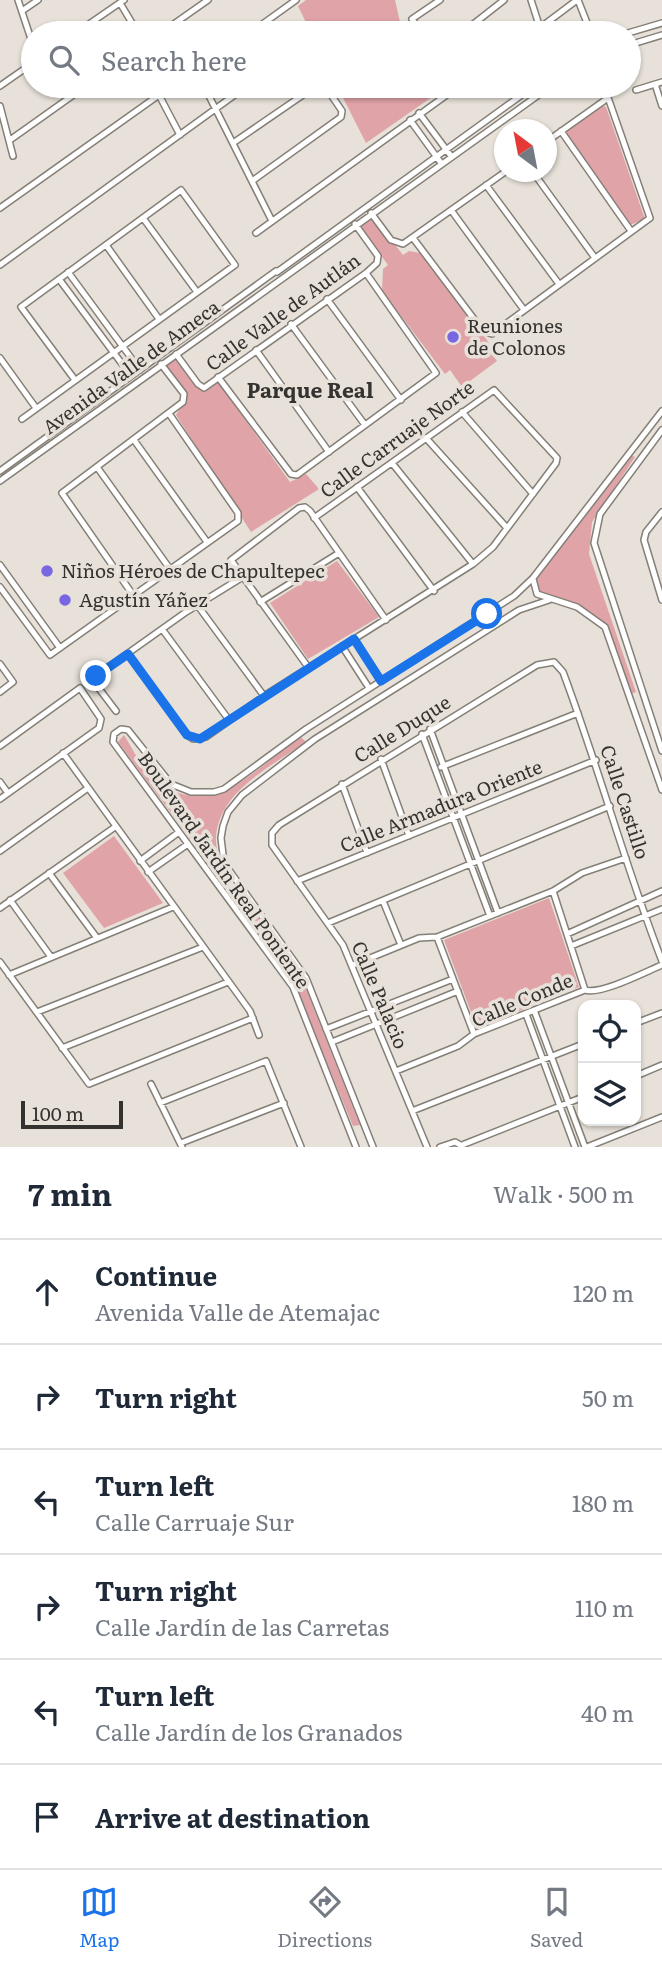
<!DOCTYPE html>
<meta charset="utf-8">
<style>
:root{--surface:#fff;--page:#f2f2f3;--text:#1f2937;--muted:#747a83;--line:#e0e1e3;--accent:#1a73e8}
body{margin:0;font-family:Literata,serif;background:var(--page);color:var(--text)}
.controls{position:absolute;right:21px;bottom:21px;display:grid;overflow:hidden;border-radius:14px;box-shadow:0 2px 5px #0004}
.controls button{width:63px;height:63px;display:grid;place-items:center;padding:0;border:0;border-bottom:2px solid var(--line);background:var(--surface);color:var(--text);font:35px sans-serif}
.compass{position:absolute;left:494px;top:119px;width:63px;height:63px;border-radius:50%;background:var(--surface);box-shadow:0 2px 5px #0004;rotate:328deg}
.scale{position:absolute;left:21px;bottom:18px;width:102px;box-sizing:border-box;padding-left:7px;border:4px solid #353330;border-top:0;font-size:19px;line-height:24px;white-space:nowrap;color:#353330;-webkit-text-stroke:5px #e7e1d9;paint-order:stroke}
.stop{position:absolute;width:21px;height:21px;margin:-16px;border:5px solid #1a73e8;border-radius:50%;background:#fff}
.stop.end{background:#1a73e8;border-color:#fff;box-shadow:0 2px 7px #0008}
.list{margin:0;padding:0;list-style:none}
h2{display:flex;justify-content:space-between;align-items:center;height:91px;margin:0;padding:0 28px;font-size:30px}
h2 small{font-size:23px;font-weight:400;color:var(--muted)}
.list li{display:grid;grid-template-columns:46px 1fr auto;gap:21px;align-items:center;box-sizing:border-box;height:105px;padding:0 28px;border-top:2px solid var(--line)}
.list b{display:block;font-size:26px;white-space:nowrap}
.list p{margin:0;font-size:23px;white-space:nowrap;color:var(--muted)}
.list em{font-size:23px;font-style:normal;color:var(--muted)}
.icon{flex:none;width:38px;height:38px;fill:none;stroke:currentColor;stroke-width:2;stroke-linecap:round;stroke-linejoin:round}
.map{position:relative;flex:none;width:662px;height:1147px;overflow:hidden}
.search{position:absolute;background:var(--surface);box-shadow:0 2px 5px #0004;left:21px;right:21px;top:21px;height:77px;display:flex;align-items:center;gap:18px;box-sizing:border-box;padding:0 24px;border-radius:38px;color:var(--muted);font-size:26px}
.sheet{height:721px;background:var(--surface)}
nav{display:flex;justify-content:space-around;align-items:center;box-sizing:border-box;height:98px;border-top:2px solid var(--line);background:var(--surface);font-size:19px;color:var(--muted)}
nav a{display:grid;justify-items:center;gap:4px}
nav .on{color:var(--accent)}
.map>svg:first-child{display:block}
.green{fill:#e0a3a7}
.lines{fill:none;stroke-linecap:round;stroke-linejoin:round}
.street-casing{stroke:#847f77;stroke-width:8}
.street{stroke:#fff;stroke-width:5}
.route{stroke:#1a73e8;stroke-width:9}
.poi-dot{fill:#7967e2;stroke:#e7e1d9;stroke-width:2.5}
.labels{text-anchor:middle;stroke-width:7;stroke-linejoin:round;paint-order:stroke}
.street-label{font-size:19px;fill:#353330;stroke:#e7e1d9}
.poi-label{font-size:19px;fill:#353330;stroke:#e7e1d9;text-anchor:start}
.neighbourhood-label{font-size:21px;font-weight:bold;fill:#353330;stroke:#e7e1d9}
</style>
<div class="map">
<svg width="662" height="1147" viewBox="0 0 662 1147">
<rect width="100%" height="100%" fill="#e7e1d9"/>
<path class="green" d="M306,0H395L400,22L407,33H311L298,6Z
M337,86H439L442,90L366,143Z
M601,105L606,107L645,219L630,225L563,131Z
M373,217L403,255L409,251L426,254L489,343L485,345L497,361L462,387L450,370L445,374L382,291L383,269L388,265L360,227Z
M176,357L205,389L218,382L290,482L306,474L319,489L251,532L176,415L187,398L165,365Z
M629,454L635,457L592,522L589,554L636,692L631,694C620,661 614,621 579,606C562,600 547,600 533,587V578Z
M337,561L379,617L308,659L270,603Z
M124,735C133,749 142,770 155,780C211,823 256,769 300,736L306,742C272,766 219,791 216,837C215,850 223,867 226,879L222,881L118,742Z
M114,836L163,903L104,928L63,873Z
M234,891L263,924L302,979L360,1125L353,1126L294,984L230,896Z
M549,898L579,987L477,1028L444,940Z"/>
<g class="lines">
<g class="street-casing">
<path id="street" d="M18,0L33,45
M531,0L540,28
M578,0L591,33
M120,3L138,33
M22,11L38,0
M76,33L124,0
M161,33L208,0
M250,33L296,0
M422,33L412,19L440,0
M462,33L504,0
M533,33L577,0
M628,33L662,23
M629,45L662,35
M655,84L662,106
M0,86L33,63
M204,86L272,221
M636,90L662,82
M0,106L13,156
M419,113L451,156
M410,120L441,163
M561,131L631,231
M10,140L86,86
M546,142L608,98
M233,143L316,86
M533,172L595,258
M252,181L341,117L342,111L325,86
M486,185L559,284
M0,208L159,95L180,135
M451,210L524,310
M371,213L391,240L403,244L505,172
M143,218L197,292
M256,233L459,86
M413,238L483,331L492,334L650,218L604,86
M106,245L159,319
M0,265L247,86
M68,272L140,370
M277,272L534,86
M59,279L131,376
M327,299L401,400
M291,324L365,425
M256,350L329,452
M176,354L198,384L204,388L366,273L377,263L378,256L355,224
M0,358L36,408
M218,377L291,474L297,475L436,373L366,273
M462,412L533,494
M22,419C93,367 164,316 235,265L181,190L21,307L75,380
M662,430L600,514L594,543L662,751
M426,438L507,528
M134,440L207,542
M392,463L473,564
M97,467L170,569
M0,471L276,271
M0,481L551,86
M357,487L434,591
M662,512L646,532L644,540L662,600
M0,565L60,648
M533,579L537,594L577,607L605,627L662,790
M0,587L50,655L238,521V513L170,415
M133,595L62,493L183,402L184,394L161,364
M260,602L339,553
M198,606L264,696
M162,629L229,720
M354,639L381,681
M342,646L369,688
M128,654L187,735L193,739L206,737L264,696L473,564L493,547L556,463L557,458L494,390L314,518
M0,664L13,682L0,692
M308,667L231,560L299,508L305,507L310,511L386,620
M116,711L94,682L96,676L186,612L241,578
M430,729L498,913
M422,734L490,916
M0,746L80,688L101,719L99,728L0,799
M63,753L250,1011L259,1035
M381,759L409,836
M441,767L578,713
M0,782L8,793
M342,784L367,853
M0,851L88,788
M140,861L179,832
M148,872L188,844
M49,873L97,938
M297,881L596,760
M553,891L585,990
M10,900L51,957
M383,901L401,945
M0,908L115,827
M328,923L610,806
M567,934L662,891
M437,937L474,1034
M571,946L662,909
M0,962L89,1084L253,1018
M353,965L419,938L437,937L553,891L582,873L626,858
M9,975L173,907
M534,1010L585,1147
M37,1012L203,947
M526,1014L575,1147
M636,1023L662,1013
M326,1029L453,979
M332,1042L458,991
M62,1048L228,982
M396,1071L458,1046L474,1034L585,990C601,995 645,972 662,965
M636,1076L662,1065
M151,1084L182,1147
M160,1103L266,1061L301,1147
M412,1111L583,1044
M181,1143L284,1103
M462,1145L583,1097
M356,1147L293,987L113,742L114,734L121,729L128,730L171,784L191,792H214L224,789L306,729L514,596L533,578L662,411
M373,1147L306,978L224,863L221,838L223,826L228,812L242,795L315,739L519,610L549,600
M427,1147L343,945L272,845V833L279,825L537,665L554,662L563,672C599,768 625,866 662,961
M440,1147L455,1142L462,1146
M587,1147L662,1117"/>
</g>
<use href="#street" class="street"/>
</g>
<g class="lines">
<path class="route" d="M96,676L128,654L187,735L200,739L354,639L381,681L487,614"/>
</g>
<g class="poi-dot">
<circle cx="453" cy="337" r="7"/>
<circle cx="47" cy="571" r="7"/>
<circle cx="65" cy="600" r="7"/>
</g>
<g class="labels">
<g class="street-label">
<text transform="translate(283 312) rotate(-36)" y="7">Calle Valle de Autlán</text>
<text transform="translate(131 367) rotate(-36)" y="7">Avenida Valle de Ameca</text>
<text transform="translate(397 439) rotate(-36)" y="7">Calle Carruaje Norte</text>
<text transform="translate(402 729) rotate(-32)" y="7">Calle Duque</text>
<text transform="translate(625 802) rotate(72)" y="7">Calle Castillo</text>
<text transform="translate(441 806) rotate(-22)" y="7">Calle Armadura Oriente</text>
<text transform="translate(224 870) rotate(55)" y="7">Boulevard Jardín Real Poniente</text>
<text transform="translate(380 995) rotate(67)" y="7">Calle Palacio</text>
<text transform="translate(522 1000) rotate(-23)" y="7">Calle Conde</text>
</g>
<g class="poi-label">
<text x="467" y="333">Reuniones<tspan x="467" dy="22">de Colonos</tspan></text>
<text x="61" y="578">Niños Héroes de Chapultepec</text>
<text x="79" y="607">Agustín Yáñez</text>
</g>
<g class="neighbourhood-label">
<text x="310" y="398">Parque Real</text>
</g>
</g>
</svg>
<div class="controls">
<button><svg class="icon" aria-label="locate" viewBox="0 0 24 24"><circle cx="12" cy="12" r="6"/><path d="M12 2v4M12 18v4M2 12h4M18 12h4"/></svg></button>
<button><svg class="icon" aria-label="layers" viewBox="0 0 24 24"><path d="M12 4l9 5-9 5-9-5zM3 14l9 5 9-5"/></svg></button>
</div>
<svg class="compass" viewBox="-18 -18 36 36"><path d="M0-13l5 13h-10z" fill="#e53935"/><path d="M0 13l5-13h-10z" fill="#747a83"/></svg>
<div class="scale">100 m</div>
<div class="stop" style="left:487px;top:614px"></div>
<div class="stop end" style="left:96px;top:676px"></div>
<div class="search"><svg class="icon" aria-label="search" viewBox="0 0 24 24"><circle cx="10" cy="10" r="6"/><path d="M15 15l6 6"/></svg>Search here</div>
</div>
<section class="sheet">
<h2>7 min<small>Walk · 500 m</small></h2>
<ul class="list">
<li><svg class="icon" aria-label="ahead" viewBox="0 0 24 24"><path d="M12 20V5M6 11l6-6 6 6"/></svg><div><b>Continue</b><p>Avenida Valle de Atemajac</p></div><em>120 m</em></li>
<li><svg class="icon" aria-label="right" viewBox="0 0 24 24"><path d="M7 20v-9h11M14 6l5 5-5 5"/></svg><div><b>Turn right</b></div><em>50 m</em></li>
<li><svg class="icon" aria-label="left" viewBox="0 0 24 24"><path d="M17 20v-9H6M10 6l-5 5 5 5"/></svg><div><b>Turn left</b><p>Calle Carruaje Sur</p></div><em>180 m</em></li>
<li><svg class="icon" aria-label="right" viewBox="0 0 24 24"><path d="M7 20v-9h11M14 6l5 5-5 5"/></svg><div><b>Turn right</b><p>Calle Jardín de las Carretas</p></div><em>110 m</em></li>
<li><svg class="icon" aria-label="left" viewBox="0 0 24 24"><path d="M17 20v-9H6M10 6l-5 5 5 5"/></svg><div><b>Turn left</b><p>Calle Jardín de los Granados</p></div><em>40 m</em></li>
<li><svg class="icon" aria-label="arrive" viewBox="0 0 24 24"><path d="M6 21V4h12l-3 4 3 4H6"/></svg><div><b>Arrive at destination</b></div></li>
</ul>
</section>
<nav>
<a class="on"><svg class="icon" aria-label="map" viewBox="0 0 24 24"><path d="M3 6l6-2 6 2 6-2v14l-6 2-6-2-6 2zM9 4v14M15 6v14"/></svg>Map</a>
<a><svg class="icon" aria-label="directions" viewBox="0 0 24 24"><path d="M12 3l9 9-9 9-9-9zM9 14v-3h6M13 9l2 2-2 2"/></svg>Directions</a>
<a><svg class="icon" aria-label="saved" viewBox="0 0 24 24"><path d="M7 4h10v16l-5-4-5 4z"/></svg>Saved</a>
</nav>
